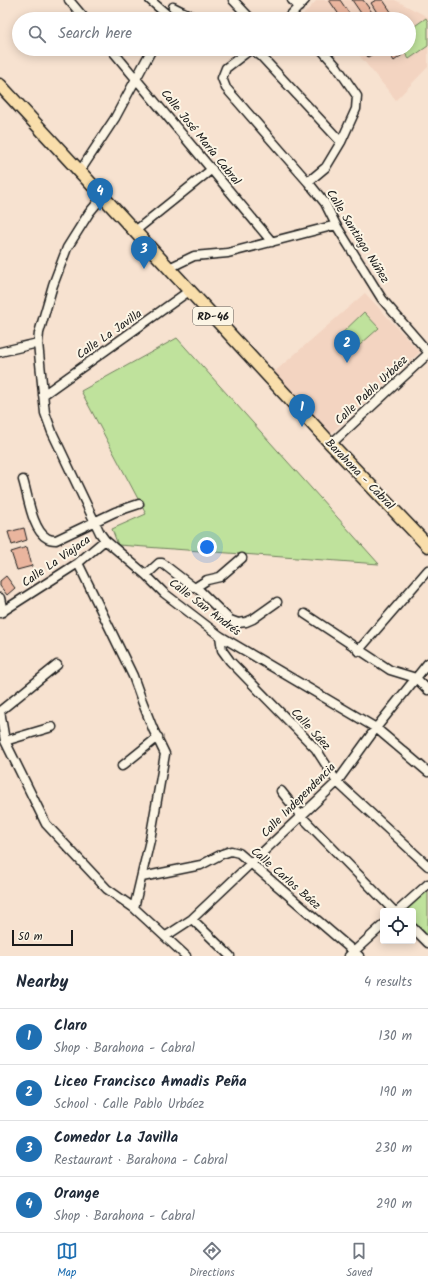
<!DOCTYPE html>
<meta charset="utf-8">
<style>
:root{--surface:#fff;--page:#f2f2f3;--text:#1f2937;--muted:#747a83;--line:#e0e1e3;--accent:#1f6fb2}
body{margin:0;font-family:Kalam,sans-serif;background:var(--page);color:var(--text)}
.controls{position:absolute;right:12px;bottom:12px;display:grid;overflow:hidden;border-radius:4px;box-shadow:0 2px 10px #0003}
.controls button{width:36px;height:36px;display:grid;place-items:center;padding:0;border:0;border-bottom:1px solid var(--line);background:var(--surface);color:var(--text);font:20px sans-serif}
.scale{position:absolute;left:12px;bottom:10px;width:61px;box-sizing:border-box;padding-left:4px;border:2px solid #1c1c1c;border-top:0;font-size:11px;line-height:14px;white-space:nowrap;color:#1c1c1c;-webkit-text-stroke:3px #fcf5e5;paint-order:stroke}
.you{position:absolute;left:207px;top:547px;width:14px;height:14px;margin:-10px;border:3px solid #fff;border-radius:50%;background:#1a73e8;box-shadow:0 0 0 6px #1a73e833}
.badge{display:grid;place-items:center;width:26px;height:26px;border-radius:50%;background:var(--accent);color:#fff;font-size:13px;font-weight:700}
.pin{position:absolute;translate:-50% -33px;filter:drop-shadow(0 1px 2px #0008)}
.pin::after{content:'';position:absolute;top:21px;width:14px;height:12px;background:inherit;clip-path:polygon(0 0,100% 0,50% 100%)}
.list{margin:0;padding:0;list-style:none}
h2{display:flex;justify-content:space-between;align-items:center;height:52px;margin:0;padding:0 16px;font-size:17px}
h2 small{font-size:13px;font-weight:400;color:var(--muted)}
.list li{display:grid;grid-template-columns:26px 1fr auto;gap:12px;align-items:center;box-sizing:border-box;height:56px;padding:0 16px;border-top:1px solid var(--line)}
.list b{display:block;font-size:15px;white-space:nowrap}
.list p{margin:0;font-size:13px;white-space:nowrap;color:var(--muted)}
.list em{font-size:13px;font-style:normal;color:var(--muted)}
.icon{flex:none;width:22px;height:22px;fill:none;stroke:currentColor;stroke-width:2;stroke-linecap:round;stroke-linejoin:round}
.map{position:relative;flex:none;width:428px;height:956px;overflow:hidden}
.search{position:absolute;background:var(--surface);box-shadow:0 2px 10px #0003;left:12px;right:12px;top:12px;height:44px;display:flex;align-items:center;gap:10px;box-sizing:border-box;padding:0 14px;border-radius:22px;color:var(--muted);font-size:15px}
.sheet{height:276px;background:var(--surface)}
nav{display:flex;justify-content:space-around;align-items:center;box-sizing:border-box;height:56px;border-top:1px solid var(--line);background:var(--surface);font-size:11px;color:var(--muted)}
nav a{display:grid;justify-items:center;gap:2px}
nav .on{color:var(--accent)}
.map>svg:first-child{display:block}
.built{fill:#f3d4c1}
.green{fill:#bfe29c;stroke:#6e7f5c}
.building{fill:#eab59e;stroke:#1c1c1c}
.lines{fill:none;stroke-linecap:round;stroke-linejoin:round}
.minor-casing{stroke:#1c1c1c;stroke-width:11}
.primary-casing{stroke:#1c1c1c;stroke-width:15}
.minor{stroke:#fcf5e5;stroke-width:8}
.primary{stroke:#f9deab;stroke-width:12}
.labels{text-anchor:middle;stroke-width:4;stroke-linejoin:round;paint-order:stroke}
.shield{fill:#fcf5e5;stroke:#5f5d58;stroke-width:1}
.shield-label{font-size:11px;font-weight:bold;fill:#1c1c1c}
.street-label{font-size:12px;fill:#1c1c1c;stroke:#fcf5e5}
</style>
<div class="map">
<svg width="428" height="956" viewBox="0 0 428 956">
<rect width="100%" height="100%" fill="#f7e2d0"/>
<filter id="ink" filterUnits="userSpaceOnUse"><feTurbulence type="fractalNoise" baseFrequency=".025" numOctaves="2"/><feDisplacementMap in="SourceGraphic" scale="8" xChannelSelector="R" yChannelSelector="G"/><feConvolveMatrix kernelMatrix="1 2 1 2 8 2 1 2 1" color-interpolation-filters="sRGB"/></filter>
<g filter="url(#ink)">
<path class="built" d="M317,0H395L428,17V67L396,100L354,49H409V19H299Z
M365,293L420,352L329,435L272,374Z"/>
<path class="green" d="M426,18L428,22V46L409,59L402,49H409V30Z
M364,312L379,328L352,352L338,337Z
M177,338L379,564L118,545L112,529L146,514L81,391Z
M428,889V936L413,922V911H404Z"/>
<path class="building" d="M329,0H340L353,19H342Z
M352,0H363L377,19H365Z
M376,0H383L396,19H381L371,3Z
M362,49H374L376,52L368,57Z
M386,49H397L402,55L394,61Z
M24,528L27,540L12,545L8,532Z
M27,547L32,566L17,570L11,552Z
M6,576L15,588L7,595L0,586V581Z"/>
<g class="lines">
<g class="minor-casing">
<path id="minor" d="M69,0L85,19
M150,0L171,18
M233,0L251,19
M292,0L299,7
M173,7L197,19
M287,19L305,0
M111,49L272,242
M341,142L261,56L251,49L226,68L222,78L226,88L308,182L325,203L336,225L382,299L428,352
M80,171L115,118L152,49
M308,182L326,167L341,142L356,109L357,96L337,67L321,49
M103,196L89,213L67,248L53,285L39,333L38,343L45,413L52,432L100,533L105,540L146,575L164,593L220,636L376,728L428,772
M135,231L212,169
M169,268L194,256L228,253L336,225
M0,352L38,343
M43,395L189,291
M331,444L428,354
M23,480C28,495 32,530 47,538C50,540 53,540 56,540L115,512L139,504
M78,563L133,676L142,701L153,729L165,754L150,840L134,908
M146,575L159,563H162L193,587H196L207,580L220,577L242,558
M196,587L230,620L238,623L246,622L253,619L277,602
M0,598L3,612
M0,613L78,563L105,540
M305,614L390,670L416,678L428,690
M220,636L222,650L230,661L316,749L337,782L428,866
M358,651L428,570
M57,665L0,711L5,741L46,824L107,889L134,908L186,956
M5,741L52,727
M122,766L158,737
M281,791L301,816L394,911
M142,877L201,865L222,854L231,851L239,853L359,956
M398,911L428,884
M192,919L230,956
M413,928L428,943
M166,936L192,919L337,782L376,728L428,663
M349,956L383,925"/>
</g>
<g class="primary-casing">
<path id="primary" d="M0,85L331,444L428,546"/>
</g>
<use href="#minor" class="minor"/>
<use href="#primary" class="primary"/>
</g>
</g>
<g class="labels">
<rect class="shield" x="193" y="307" width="40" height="18" rx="3"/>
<g class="shield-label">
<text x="213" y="320">RD-46</text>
</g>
<g class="street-label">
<text transform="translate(201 137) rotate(51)" y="4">Calle José María Cabral</text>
<text transform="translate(358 236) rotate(58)" y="4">Calle Santiago Núñez</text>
<text transform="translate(109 334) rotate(-35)" y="4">Calle La Javilla</text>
<text transform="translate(371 390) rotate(-43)" y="4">Calle Pablo Urbáez</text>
<text transform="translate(360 474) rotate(46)" y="4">Barahona - Cabral</text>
<text transform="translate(56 561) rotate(-35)" y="4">Calle La Viajaca</text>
<text transform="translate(205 607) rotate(37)" y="4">Calle San Andrés</text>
<text transform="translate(311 729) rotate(47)" y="4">Calle Sáez</text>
<text transform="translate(298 800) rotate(-45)" y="4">Calle Independencia</text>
<text transform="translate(286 878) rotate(41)" y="4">Calle Carlos Báez</text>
</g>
</g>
</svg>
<div class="controls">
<button><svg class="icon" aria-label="locate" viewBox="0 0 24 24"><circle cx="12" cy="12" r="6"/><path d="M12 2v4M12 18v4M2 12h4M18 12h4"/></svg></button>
</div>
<div class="scale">50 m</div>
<div class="you"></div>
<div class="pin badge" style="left:302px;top:427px">1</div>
<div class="pin badge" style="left:347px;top:363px">2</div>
<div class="pin badge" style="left:144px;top:269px">3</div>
<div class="pin badge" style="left:100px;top:211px">4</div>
<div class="search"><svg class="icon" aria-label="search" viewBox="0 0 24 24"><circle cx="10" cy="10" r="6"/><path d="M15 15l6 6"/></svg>Search here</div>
</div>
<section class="sheet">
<h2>Nearby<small>4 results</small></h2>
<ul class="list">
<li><span class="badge">1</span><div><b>Claro</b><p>Shop · Barahona - Cabral</p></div><em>130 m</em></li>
<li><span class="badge">2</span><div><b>Liceo Francisco Amadis Peña</b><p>School · Calle Pablo Urbáez</p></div><em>190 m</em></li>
<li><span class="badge">3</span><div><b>Comedor La Javilla</b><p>Restaurant · Barahona - Cabral</p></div><em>230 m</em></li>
<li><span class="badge">4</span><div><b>Orange</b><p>Shop · Barahona - Cabral</p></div><em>290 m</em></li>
</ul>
</section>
<nav>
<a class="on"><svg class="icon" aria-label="map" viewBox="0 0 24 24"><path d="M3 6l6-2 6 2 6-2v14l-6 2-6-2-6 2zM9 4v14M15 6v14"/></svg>Map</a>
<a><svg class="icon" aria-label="directions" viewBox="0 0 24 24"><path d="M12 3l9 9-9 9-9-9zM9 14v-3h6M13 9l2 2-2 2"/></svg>Directions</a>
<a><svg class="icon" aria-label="saved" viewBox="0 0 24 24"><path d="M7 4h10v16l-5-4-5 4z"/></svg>Saved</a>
</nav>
